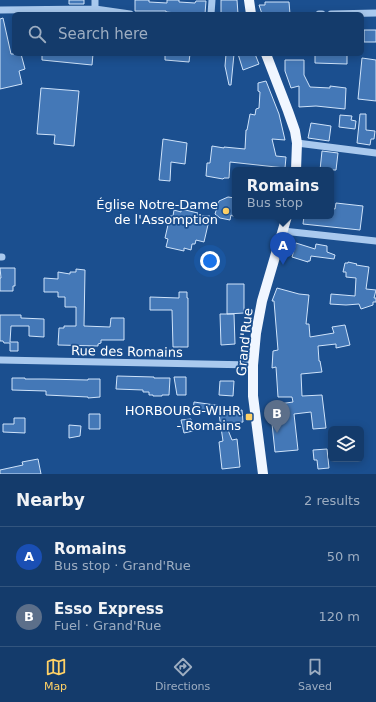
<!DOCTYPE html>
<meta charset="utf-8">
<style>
:root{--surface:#143b6b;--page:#214673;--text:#f1f3f6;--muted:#9dadc1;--line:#33557e;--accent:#ffd166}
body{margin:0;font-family:"DejaVu Sans",sans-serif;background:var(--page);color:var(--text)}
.controls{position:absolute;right:12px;bottom:12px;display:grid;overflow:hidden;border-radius:6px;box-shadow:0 2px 10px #0003}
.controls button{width:36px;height:36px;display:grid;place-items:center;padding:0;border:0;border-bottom:1px solid var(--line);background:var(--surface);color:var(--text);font:20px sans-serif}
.you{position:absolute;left:210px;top:261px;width:14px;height:14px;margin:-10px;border:3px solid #fff;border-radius:50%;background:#1a73e8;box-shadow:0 0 0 6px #1a73e833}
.badge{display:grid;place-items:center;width:26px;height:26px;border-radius:50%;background:var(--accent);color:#fff;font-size:13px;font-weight:700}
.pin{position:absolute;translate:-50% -33px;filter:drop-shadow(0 1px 2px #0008)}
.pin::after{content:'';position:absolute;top:21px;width:14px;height:12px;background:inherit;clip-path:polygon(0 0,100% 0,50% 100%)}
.popup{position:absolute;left:232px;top:167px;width:102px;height:52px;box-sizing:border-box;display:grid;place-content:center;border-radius:6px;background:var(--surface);filter:drop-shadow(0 1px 3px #0005);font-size:13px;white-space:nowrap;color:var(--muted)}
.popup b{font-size:15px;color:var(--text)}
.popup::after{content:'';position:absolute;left:50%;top:100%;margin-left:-8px;border:8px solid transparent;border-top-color:var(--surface)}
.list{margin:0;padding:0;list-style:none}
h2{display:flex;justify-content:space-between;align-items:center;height:52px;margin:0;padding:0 16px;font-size:17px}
h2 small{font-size:13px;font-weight:400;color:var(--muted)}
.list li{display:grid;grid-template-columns:26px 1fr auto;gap:12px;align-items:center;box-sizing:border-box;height:60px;padding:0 16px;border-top:1px solid var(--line)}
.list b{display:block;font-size:15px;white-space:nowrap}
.list p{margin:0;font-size:13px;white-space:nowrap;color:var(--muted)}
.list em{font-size:13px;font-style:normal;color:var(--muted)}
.icon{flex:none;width:22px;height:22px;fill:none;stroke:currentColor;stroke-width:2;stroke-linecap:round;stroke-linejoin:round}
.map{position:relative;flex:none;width:376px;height:474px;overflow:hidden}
.search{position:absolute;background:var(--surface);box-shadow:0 2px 10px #0003;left:12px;right:12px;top:12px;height:44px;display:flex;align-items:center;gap:10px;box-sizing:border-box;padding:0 14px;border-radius:6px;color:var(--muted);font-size:15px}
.sheet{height:172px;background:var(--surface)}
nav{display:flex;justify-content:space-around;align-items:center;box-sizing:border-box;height:56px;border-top:1px solid var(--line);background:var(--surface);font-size:11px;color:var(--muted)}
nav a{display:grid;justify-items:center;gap:2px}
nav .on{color:var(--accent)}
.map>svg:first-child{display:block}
.building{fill:#4478b7;stroke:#cfe3fa}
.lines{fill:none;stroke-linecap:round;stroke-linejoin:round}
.minor{stroke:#a9c9ee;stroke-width:7}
.major{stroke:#f0f6ff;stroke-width:10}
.poi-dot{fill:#ffd166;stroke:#1b4f8f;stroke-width:1.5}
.labels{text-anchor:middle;stroke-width:3.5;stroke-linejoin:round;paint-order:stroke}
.poi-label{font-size:13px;fill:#fff;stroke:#1b4f8f;text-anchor:end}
.street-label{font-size:13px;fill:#fff;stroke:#1b4f8f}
</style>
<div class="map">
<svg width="376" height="474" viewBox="0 0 376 474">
<rect width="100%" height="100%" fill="#1b4f8f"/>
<path class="building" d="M69,0H84V4H69Z
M135,0H149V2L167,3V0H179V2L195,3L196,1H206L205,14H187L166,12V11H135Z
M221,0H237L238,14H221Z
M265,2H289L290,14H262L259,5H265Z
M3,18L11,54H21L25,69L19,71L22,84L0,89V19Z
M364,30H376V42H364Z
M42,54H93L92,65L42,60Z
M165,54H190L189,62L165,60Z
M226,54H234L231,85H229L225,66Z
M238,54H255L259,64L243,70Z
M315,54H347V64L315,63Z
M362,58L376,60V101L358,99Z
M285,60H304V75L310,87L330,88V86L346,88L345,109L316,106L299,107V86L291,88L285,71Z
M266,81L279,114L285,140L272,139L276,156L286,157L285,168L230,162L229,178H224L223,179L206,176L207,163H210L212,146L224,148V147L245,149L246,130H247L250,114L255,115L256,109L259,108L260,92L258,91V83Z
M41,88L79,91L74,146L54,144L55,135L37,134Z
M360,114H366V130L375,131L374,139H371L370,145L357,143Z
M340,115L352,116L351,120L356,121L355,129L339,127Z
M311,123L331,126L329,141L308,138Z
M163,139L187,143L185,164L171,162L170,181L159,180Z
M322,151L338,153L336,170H320Z
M228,197L235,198V217L231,215L230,220L220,218L215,214L219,201Z
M336,203L363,206L360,230L303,224L304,216H331V208L335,209Z
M181,209L198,213V216H210L204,242L196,240L195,244H192L191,250L184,248V251L166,247L168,239L165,238L170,216H173L174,210L181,212Z
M296,243L315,249L316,244L327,246V252L335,255L334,259L311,256L310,261H308V262L292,257Z
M348,262L357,264L356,265L369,267L366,289L376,290L374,298H376V302H373V305L361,309L359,304L346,305L330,304L331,294L355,296L356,278L346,277V272H343L345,263H348Z
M0,268H15V286H13V291H0V278H1Z
M76,269L85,270L84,326L110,327L111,318H124V340H101V343L98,344V346L58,345L59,328H64V326H76V307H65V297H58V292H44V278L58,279V272L70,274V272H76Z
M227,284H244V313L227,314Z
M277,288L299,294L309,295L306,324H309L310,337L334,333L332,327L345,325L350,345L336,348V344L318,346L319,361H320L322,372L301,374L302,396L322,395L326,428L313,429L311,412L294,414L298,450L275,452L271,414H273L272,405L293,402L292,397H278L276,367L272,368L273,351L278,350L274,301H272Z
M179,292H187V298H188V347H173L172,310H150V297L179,298Z
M220,314H234L235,344L221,345Z
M0,315H21V318L44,319V337L29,336V326H11L10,342H18V351H10V343H4L3,341H0Z
M117,376L154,377V378H170L169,395H162V396H153V395H149V392H143V390L116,389Z
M174,377H186V395H177Z
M12,378H25V379H44L88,380V379H100V397L88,398V397L46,395V391L12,390Z
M220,381H234L233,396L219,395Z
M194,402L222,406V409L193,412Z
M242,410L243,422L226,425L232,440L237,439L240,467L222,469L219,442L223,441L219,414Z
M89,414H100V429H89Z
M14,418H25V433L3,432V424H14Z
M191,419L193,431L184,433L181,420Z
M69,425L81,426L80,436L69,438Z
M327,449L329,468L318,469L317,460H314L313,450Z
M38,459L41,474H0V470L23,465L22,462Z"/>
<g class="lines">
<path class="minor" d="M95,0V9L130,14
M0,10L95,9
M211,14L212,0
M319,14H322
M331,14L376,13
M297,143L376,153
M283,231L376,241
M0,257H2
M0,360L253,365"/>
<path class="major" d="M249,0L251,14
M266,54L288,111L295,131L297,143L296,170
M263,474L253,396V365L256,333L262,301L287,216"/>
</g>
<g class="poi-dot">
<circle cx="226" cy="211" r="4"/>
<rect x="245" y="413" width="8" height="8" rx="2"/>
</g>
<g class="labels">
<g class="poi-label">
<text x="218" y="209">Église Notre-Dame<tspan x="218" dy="15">de l'Assomption</tspan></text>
<text x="241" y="415">HORBOURG-WIHR<tspan x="241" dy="15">- Romains</tspan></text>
</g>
<g class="street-label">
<text transform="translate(244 342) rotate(-84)" y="5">Grand'Rue</text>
<text transform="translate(127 351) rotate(1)" y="5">Rue des Romains</text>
</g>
</g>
</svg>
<div class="controls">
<button><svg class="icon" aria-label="layers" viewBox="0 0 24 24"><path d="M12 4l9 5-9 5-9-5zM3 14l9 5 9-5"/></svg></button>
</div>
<div class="you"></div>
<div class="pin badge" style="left:283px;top:265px;background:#1a4fb4">A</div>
<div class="popup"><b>Romains</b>Bus stop</div>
<div class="pin badge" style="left:277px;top:433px;background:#5c6f8a">B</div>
<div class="search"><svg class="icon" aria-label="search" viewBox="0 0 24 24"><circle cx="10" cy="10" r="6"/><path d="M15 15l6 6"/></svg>Search here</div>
</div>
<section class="sheet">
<h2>Nearby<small>2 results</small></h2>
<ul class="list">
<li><span class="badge" style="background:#1a4fb4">A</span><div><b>Romains</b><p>Bus stop · Grand'Rue</p></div><em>50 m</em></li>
<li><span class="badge" style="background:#5c6f8a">B</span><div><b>Esso Express</b><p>Fuel · Grand'Rue</p></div><em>120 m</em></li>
</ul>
</section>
<nav>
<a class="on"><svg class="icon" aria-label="map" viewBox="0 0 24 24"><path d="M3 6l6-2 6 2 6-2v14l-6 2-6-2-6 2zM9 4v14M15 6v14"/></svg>Map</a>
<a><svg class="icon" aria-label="directions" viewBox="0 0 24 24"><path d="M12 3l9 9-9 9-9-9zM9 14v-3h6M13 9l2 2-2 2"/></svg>Directions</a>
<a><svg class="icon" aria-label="saved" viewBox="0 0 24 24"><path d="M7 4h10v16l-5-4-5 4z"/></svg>Saved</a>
</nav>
